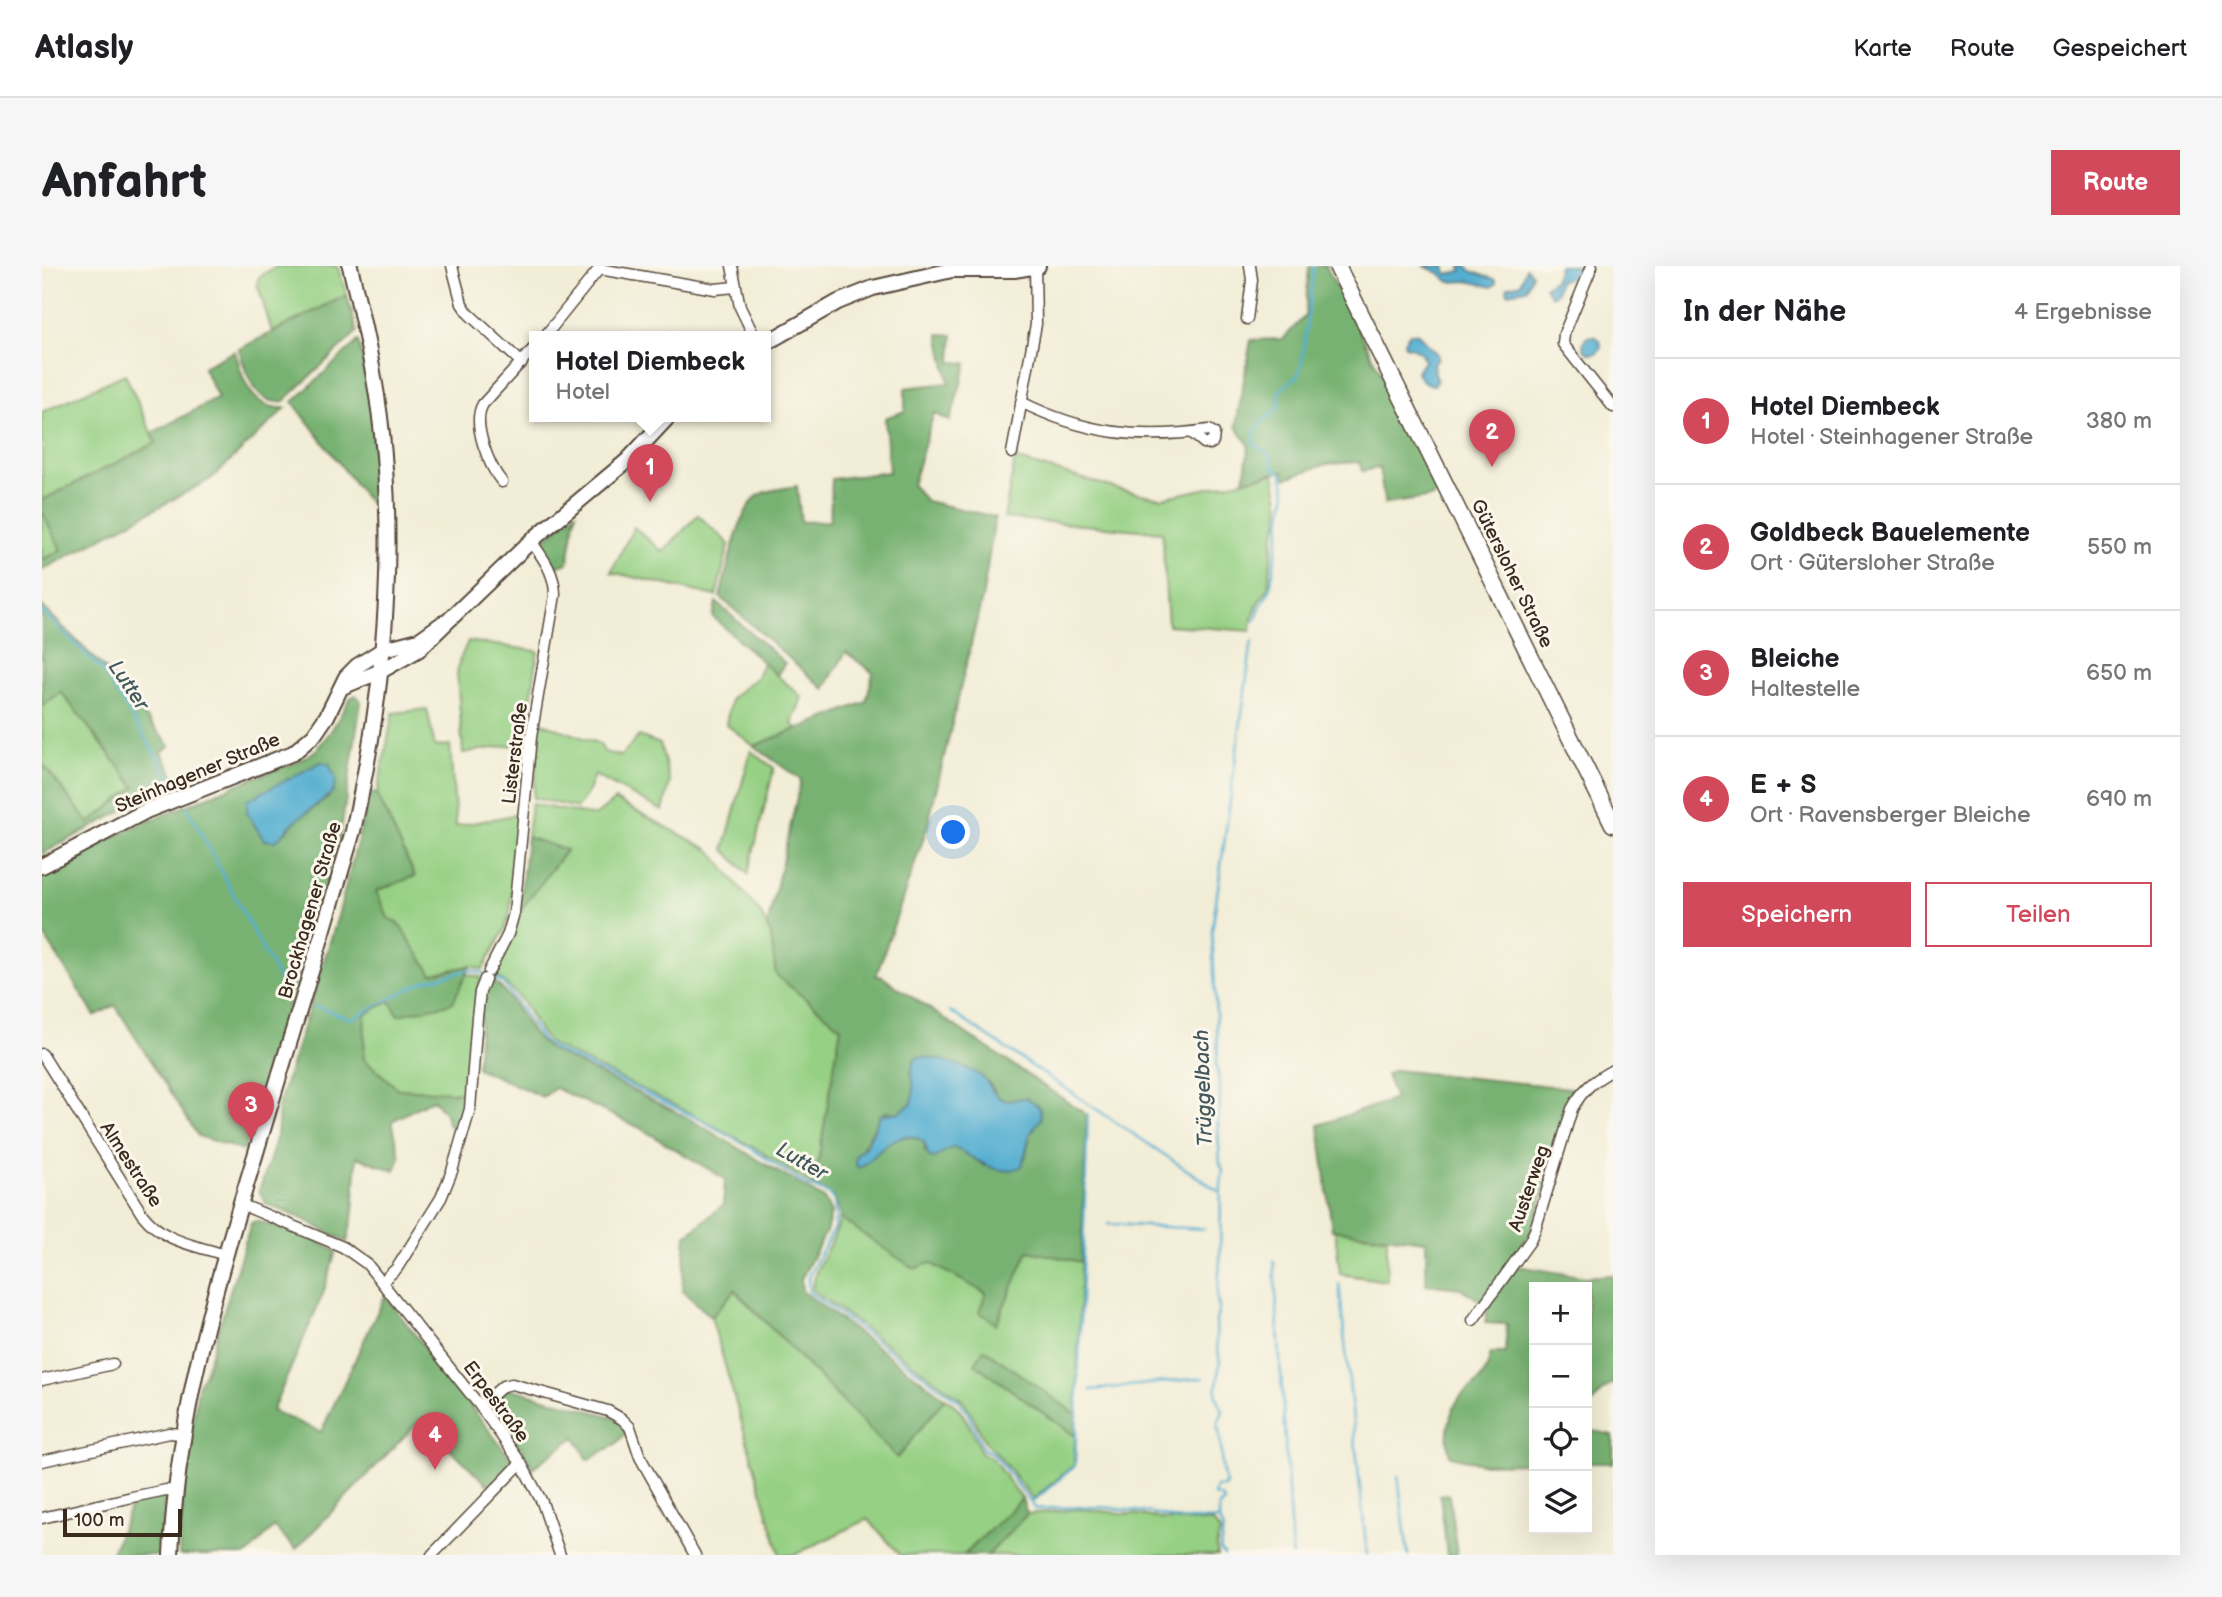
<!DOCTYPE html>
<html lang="de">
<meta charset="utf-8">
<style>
:root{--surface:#fff;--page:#f6f6f6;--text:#202124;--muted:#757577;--line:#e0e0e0;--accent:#d1495b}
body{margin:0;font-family:"Balsamiq Sans",sans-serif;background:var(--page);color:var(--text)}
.controls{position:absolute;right:21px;bottom:21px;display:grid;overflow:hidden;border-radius:0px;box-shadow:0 7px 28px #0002}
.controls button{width:63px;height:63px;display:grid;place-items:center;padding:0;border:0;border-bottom:2px solid var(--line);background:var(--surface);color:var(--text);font:35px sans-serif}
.scale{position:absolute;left:21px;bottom:18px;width:119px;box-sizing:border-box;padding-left:7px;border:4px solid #3b2a1e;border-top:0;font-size:19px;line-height:24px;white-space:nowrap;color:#3b2a1e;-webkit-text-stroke:5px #fbf7ec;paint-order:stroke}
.you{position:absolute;left:912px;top:567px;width:24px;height:24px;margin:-18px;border:5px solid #fff;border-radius:50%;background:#1a73e8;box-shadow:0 0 0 10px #1a73e833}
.badge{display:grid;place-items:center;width:46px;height:46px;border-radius:50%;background:var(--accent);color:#fff;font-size:23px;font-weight:700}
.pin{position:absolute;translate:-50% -58px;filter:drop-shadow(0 2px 4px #0008)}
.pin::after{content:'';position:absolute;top:37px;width:24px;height:21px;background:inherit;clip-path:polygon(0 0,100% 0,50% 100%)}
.popup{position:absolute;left:487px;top:65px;width:242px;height:91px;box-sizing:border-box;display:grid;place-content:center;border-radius:0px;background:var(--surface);filter:drop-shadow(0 2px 5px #0005);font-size:23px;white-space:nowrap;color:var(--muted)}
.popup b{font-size:26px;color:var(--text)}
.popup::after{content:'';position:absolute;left:50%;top:100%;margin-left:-14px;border:14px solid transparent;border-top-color:var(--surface)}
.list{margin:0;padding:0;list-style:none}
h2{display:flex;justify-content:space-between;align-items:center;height:91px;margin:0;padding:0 28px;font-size:30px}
h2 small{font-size:23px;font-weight:400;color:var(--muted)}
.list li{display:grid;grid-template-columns:46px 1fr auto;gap:21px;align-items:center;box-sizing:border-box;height:126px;padding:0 28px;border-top:2px solid var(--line)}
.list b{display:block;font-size:26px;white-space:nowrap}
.list p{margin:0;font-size:23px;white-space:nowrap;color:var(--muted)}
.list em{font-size:23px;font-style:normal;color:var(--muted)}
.actions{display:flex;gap:14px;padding:21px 28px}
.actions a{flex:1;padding:16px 0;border:2px solid var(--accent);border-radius:0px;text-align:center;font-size:24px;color:var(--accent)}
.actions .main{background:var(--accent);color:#fff}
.icon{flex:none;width:38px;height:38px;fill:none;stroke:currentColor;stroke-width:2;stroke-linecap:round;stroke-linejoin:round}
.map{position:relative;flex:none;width:1571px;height:1289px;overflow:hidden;border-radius:0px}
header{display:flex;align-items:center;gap:42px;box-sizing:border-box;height:98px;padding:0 35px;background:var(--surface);border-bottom:2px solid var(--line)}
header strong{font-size:33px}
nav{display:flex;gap:38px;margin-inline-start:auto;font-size:24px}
.intro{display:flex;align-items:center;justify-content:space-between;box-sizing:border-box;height:168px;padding:0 42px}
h1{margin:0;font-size:49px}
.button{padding:18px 32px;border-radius:0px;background:var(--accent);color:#fff;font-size:24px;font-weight:700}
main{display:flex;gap:42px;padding:0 42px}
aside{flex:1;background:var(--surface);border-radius:0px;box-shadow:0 7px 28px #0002}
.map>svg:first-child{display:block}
.green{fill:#96d084;stroke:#687d51;stroke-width:2}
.forest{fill:#78b272;stroke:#5a6e48;stroke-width:2;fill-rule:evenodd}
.water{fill:#53aed0;stroke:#476c77;stroke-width:2}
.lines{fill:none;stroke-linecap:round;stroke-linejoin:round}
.stream{stroke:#53aed0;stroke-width:2.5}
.street-casing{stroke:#56473a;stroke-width:13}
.secondary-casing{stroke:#56473a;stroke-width:18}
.primary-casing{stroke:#56473a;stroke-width:19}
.street{stroke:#fff;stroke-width:10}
.secondary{stroke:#fff;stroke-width:14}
.primary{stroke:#fff;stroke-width:16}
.labels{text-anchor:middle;stroke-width:6;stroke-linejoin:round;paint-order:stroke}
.street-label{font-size:19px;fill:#3b2a1e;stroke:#fbf7ec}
.water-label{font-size:21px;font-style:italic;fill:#43585c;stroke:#fbf7ec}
</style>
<header>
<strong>Atlasly</strong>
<nav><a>Karte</a><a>Route</a><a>Gespeichert</a></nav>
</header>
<div class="intro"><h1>Anfahrt</h1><a class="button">Route</a></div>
<main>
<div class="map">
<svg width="1571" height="1289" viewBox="0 0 1571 1289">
<rect width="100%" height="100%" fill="#fbf7ec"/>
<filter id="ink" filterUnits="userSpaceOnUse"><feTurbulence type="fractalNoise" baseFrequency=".0143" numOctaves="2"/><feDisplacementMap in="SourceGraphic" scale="14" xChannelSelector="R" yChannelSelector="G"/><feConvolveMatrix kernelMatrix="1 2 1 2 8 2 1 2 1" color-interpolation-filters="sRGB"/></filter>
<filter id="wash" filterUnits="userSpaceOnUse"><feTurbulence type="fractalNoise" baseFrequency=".00686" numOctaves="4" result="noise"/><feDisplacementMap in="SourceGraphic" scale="28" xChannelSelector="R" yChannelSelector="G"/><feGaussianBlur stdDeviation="1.57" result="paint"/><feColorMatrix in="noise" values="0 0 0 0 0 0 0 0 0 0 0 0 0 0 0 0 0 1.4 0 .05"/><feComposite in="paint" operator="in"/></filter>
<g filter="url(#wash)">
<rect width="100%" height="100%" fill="#f2edd6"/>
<path class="green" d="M235,0H295L305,29L230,66L215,17L217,11Z
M83,108L114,177L0,234V146Z
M973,193L1080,224L1119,232L1232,208L1238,240L1237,255L1232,268L1226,323L1216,337L1210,353L1209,365L1126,359L1120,266L962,252Z
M0,245L19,284L0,294Z
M656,249L687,278L674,330L569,306L592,261L621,286Z
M426,375L496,385L483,477L421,487L415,408L417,396Z
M721,397L760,431L750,458L756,462L712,480L684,458L689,432L715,411Z
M19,426L93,521L47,557L0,497V440Z
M385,443L393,481L408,479L414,560L477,548L468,648L462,665L441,703L428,700L390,708L356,657L346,652L334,625L373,610L335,528L351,447Z
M498,456L558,478L562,486L579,490L597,470L618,478L628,516L621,545L552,509L545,528L535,542L491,532Z
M709,485L732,502L706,608L682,583Z
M573,534L668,584L719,648L729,669L734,709L799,761L772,920L713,882L644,845L510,779C498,769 494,758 486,745C478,731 464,716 450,707L470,669L477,646L524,585L485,571L489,538L553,550Z
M423,708L439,711L435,725L425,827L356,823L322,793L323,748L348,735L411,736Z
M798,952L872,1002L888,997L945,1027L954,1058L986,984L1039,996L1034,1148L942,1083L933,1098L1033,1170L1032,1199L991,1233L952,1184C936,1175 935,1148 919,1133L770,1024C771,998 793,979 798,952Z
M1293,964L1345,972V1015L1298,1008Z
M692,1024L855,1191L903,1132C923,1143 931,1166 939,1187L949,1191L980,1233L922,1289H858L826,1253L752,1289H738L669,1051Z
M1038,1243L1099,1249L1123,1254L1171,1256L1178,1266L1174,1281L1176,1289H946L985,1248Z"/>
<path class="forest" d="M1267,0H1284L1399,225L1391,231L1343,238L1337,202L1320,205L1318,196L1285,198L1244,212L1241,205L1202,214L1207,179L1194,160L1209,74L1241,73L1263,50Z
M305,29L315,66L242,135C213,141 203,104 197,83Z
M897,68L911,69L909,96L925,97L908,155L892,147L870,219L884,235L953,251L941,328L885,562L834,710H839L1045,849L1039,996L986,985L954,1058L937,1046L944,1027L888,997L872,1003L798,952C794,930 791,929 772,920L799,761L734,709L729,669L725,661L759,514L712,480L824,436L831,407L804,386L782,423L678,331C685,307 696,242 717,229C727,223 743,222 755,220L759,256L788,255L790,213L847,206L843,152L863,145V122L907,117ZM902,796L938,810L948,818L955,830L962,834L985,832L997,841L999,852L988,868L983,893L942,900C930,890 913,873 899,888L883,886L882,876C860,861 835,882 821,900L814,890C827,877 830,860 842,846H858L870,837L874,821L869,806Z
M316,75C331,127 332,181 334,234L328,238L251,136Z
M193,85C201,114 208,144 244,142L169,213L0,304V294L19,284L0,245V234L114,177L110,167L176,132L161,101Z
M534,246L526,297L513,301L501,275Z
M674,336L743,397L735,409L671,351Z
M0,340L63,403L128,480L119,486L139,521L102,533L0,588V497L47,557L93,521L19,426L0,440Z
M314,429L319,436L298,570L202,885L156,870L73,739L53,750L0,666V610L81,566L208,513L255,496L274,484L289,465L309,431ZM287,498V531L252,556L243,567Z
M328,527L335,528L373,610L334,625L346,652L356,657L390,708L428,700L411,736L407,738L356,749L348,735L323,748L322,793L356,823L425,827V844L420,862L407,860L402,846L391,833L350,855L358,891L353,905L315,891L311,948L305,976L261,953L224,938L217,925C226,898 239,870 236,841L296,650Z
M485,571L524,584L477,646Z
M446,711C474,729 482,766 509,784L644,851L782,933L789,947L784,966L759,1013L760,1025L903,1132L855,1192L693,1024L669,1051L640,1024L644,970L681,939L683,913L598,862L513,822L501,831L435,802L440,727Z
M1352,804L1538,823L1528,838L1491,963L1440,1036L1418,1022L1384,1018V975L1290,964L1277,859L1353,833L1344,809Z
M214,955L256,966L294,985L281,1028L230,1145L279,1166L343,1030L470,1194L466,1197L463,1206L447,1220L378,1154L254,1283L232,1261L205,1289H137L141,1225L157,1116L163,1107L209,957Z
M1475,1000L1543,1011L1571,1009V1117L1560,1125L1545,1145V1021H1492V1197L1442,1198L1408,1190C1403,1172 1406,1147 1418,1131C1421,1127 1427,1124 1431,1121C1443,1111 1446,1101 1449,1087H1463L1465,1058L1443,1057L1446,1041Z
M942,1083L1034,1148L1033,1170L933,1098Z
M470,1123L571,1151L579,1156L584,1167L574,1178L546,1194L533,1171L490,1202L481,1185L446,1139L463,1124Z
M1545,1164L1571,1169V1197H1545Z
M123,1228L120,1289H69L91,1234Z
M1407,1228L1415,1289H1405L1398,1229Z
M980,1233L985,1248L946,1289H922Z"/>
<path class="water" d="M1382,0H1403L1405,8L1420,5L1419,0H1425L1429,5L1454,14V18L1450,21L1426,15L1407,16L1397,7Z
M1517,0H1537L1532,10L1517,15L1514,27L1509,30L1503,21L1513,13Z
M1484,2L1490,8L1484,23L1467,27L1465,25L1466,20L1478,18Z
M1368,67L1376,68L1395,88L1396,92L1391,98L1395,114L1392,119C1383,117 1379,115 1375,106L1382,95C1380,84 1373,82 1363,80L1362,75Z
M1541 79a9 9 0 1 1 18 0a9 9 0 1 1-18 0Z
M279,496L287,498L294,513L291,526L252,556L234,575L222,574L205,547V534Z
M874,791C895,791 921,799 939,810C947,816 952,832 962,834C968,835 978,832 985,832L997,841L999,852L988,868L980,900C955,915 932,889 910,881L892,892L887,891L882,876C854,857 837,890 817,902L814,899V890L825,879L838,849L858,846L870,837C875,820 865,806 874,791Z"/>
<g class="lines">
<path class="stream" d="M0,345L60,404L135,522
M1213,355L1218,341L1228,324L1244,225L1240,208L1231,201C1230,186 1220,186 1212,177C1211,160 1224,152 1237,143V125L1256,109L1259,102L1272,0
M145,541L245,729
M273,740L309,753L382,715L427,704L438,706L461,717L500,774L510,782L659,854L710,883L764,919L787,928L792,935L794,952L792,963L766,1011L767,1026L917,1135L925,1145L941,1183L951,1187L994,1243C1019,1241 1044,1240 1070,1242C1081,1243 1091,1245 1102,1246C1113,1246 1123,1252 1134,1253C1148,1255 1163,1253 1177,1254
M908,745L1178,926
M1066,958L1162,963
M1232,995L1250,1289
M1297,1018L1325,1289
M1049,1124L1161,1112
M1356,1210L1366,1289
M989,1237L1033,1200L1046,848
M1182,1289L1178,1283L1181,1264L1177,1254V1240L1182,1236L1181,1232L1172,1229L1174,1221H1182L1184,1218C1175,1194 1183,1180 1175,1159L1181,1145L1174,1129L1178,1095L1175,1080L1174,1055L1177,1042L1175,1031L1178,996L1179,917L1181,904L1178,897L1176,863V849L1178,841V822L1174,797L1176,786L1170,665L1210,375"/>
</g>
</g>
<g filter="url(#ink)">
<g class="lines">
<g class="street-casing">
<path id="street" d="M410,0L420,38L427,48L480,97
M690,0L698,41L712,70
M1550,0L1522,68L1521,78L1571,141
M557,3L673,23L693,21
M1205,53L1210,14L1208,0
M503,70L557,3
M979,136C1043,168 1097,174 1167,164L1172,167L1171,176L1168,178L1162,177L1150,167
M970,187L994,58L993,1
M460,216C447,200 429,157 441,138L492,82
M447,705L466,668L472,647L489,471L513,329C513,307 501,292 489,275
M0,788L100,948C123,977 150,978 183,989
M198,938L301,981L325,998L438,1140L479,1197L500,1236L518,1289
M341,1015L355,1002L399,932L410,905L428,843L435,751L438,726L443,713
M1431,1054L1488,975L1493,964L1530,843C1540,824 1552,814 1571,804
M0,1114L71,1098
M438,1140L461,1120L470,1118L566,1145L580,1153L588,1161L598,1191L653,1289
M0,1195L127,1167L140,1168
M0,1252L90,1231L124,1224L133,1225
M390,1289L479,1197"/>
</g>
<g class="secondary-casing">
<path id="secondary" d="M724,77L796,36L831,22L910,4H972L996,0
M300,421L339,405L376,384L489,275L586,194L627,150
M0,600L104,545L251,487L272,469L285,450L304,411L315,400L342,383L377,374L401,357
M129,1289C135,1143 177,1009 219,870C250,768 281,667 311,565C341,434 354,302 340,168C334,111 321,55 308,0"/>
</g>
<g class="primary-casing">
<path id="primary" d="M1295,0L1571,558"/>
</g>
<use href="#street" class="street"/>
<use href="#secondary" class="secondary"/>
<use href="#primary" class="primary"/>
</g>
</g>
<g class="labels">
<g class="street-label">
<text transform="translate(1471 307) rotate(64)" y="7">Gütersloher Straße</text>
<text transform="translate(472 487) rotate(-83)" y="7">Listerstraße</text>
<text transform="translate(155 506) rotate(-23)" y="7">Steinhagener Straße</text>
<text transform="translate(267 644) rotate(-74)" y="7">Brockhagener Straße</text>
<text transform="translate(90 898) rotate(57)" y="7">Almestraße</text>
<text transform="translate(1486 922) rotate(-71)" y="7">Austerweg</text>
<text transform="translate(455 1135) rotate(53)" y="7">Erpestraße</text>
</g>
<g class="water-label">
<text transform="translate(87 419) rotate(56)" y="7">Lutter</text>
<text transform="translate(1161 822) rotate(-92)" y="7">Trüggelbach</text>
<text transform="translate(760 895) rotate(30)" y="7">Lutter</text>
</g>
</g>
</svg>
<div class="controls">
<button>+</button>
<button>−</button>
<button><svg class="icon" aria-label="locate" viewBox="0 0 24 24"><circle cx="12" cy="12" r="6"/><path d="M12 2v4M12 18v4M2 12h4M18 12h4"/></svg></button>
<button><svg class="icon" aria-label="layers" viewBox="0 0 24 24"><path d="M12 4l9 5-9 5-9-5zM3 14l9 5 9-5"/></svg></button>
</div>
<div class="scale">100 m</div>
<div class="you"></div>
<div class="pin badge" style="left:608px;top:236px">1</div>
<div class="popup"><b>Hotel Diembeck</b>Hotel</div>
<div class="pin badge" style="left:1450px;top:201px">2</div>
<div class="pin badge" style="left:209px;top:874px">3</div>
<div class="pin badge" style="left:393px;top:1204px">4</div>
</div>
<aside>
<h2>In der Nähe<small>4 Ergebnisse</small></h2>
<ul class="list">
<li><span class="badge">1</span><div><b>Hotel Diembeck</b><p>Hotel · Steinhagener Straße</p></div><em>380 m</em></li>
<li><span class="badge">2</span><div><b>Goldbeck Bauelemente</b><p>Ort · Gütersloher Straße</p></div><em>550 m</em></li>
<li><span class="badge">3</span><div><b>Bleiche</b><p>Haltestelle</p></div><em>650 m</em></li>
<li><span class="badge">4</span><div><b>E + S</b><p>Ort · Ravensberger Bleiche</p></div><em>690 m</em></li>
</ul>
<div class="actions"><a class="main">Speichern</a><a>Teilen</a></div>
</aside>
</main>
